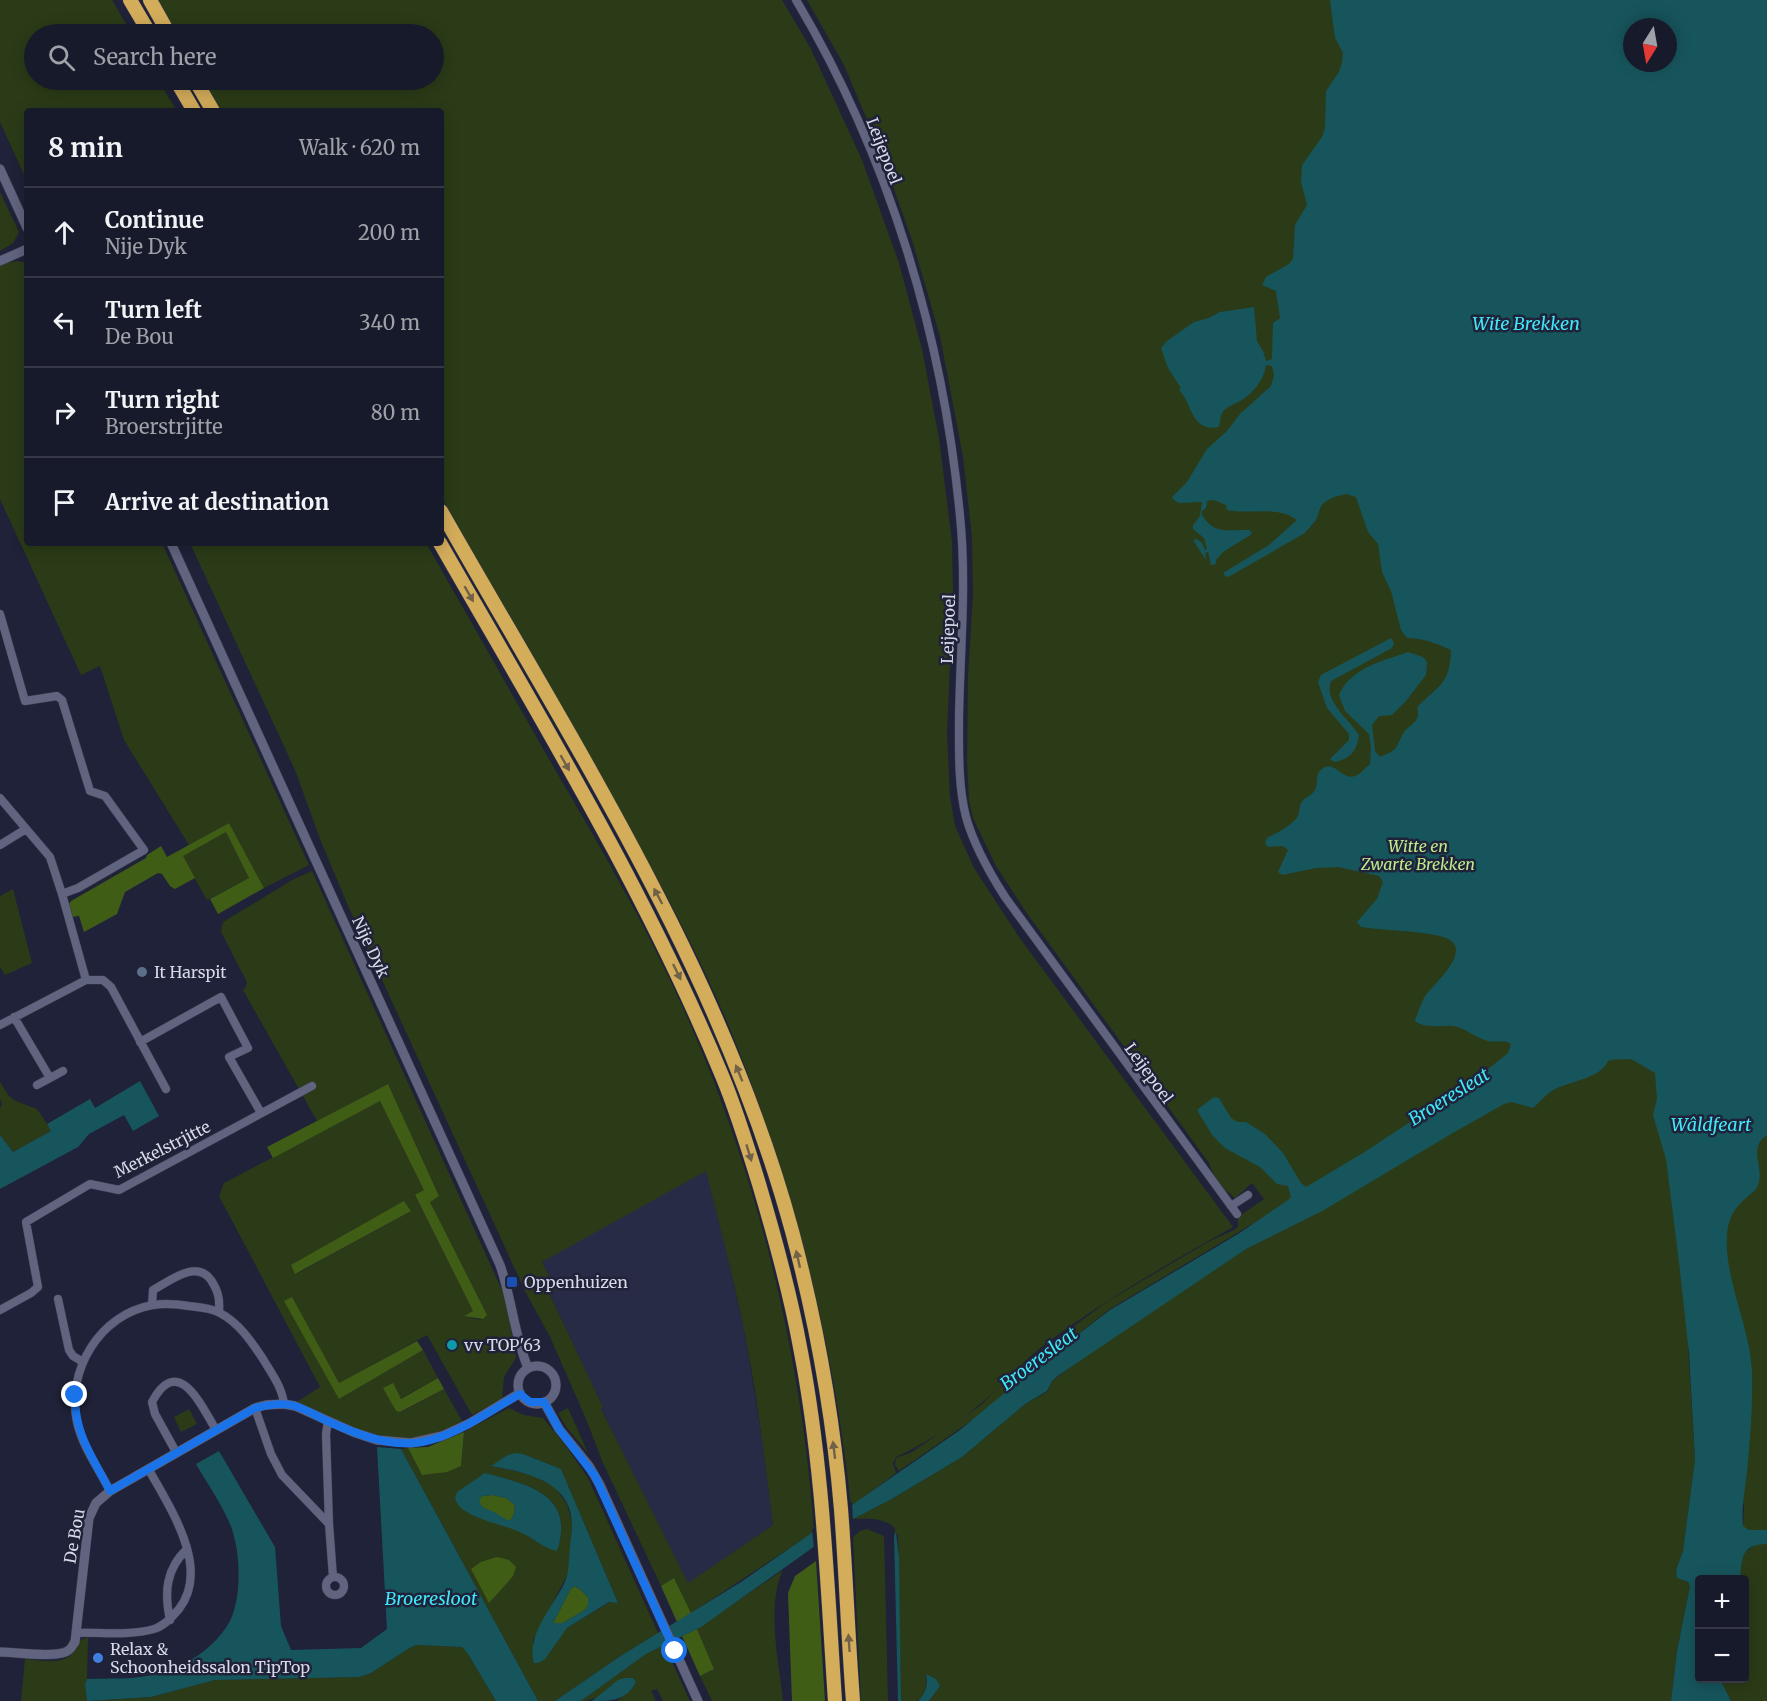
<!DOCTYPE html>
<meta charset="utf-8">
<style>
:root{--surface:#171a2a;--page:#242736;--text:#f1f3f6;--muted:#9ea1a8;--line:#363847}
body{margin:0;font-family:Merriweather,serif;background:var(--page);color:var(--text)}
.controls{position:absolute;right:18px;bottom:18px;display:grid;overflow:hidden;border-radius:6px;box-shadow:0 3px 15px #0003}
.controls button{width:54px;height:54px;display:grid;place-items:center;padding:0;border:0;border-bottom:2px solid var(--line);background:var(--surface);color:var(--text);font:30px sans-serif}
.compass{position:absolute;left:1623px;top:18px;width:54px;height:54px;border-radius:50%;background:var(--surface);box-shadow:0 3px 15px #0003;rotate:191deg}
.stop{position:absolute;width:18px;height:18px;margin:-14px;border:4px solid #1a73e8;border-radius:50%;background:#fff}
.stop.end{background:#1a73e8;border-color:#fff;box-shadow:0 2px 6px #0008}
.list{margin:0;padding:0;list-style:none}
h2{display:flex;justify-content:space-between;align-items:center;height:78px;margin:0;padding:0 24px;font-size:26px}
h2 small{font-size:20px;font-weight:400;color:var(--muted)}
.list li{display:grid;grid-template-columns:39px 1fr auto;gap:18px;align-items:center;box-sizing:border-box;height:90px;padding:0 24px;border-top:2px solid var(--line)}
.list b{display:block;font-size:22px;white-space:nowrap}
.list p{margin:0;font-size:20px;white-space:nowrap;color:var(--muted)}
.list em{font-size:20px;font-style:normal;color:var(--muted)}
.icon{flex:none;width:33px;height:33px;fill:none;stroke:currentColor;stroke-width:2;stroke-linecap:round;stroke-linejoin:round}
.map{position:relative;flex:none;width:1767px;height:1701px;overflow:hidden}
.search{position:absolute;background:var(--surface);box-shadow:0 3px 15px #0003;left:24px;top:24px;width:420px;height:66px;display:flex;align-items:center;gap:15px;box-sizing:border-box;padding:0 21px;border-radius:33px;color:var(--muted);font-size:22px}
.panel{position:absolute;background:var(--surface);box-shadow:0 3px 15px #0003;left:24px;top:108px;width:420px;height:438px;border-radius:6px}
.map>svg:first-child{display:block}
.built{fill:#282b46}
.green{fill:#2b3b17;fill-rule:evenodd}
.forest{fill:#405d16}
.water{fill:#17555c;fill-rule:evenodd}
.pier{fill:#1f2238}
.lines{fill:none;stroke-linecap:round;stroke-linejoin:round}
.minor-casing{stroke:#3b3d4f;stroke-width:9}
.tertiary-casing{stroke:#3b3d4f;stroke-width:10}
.motorway-casing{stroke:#3b3d4f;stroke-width:15}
.minor{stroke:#60647e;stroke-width:8}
.tertiary{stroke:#60647e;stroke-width:9}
.motorway{stroke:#d4ad5b;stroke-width:14}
.oneway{fill:#706148}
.route{stroke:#1a73e8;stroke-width:8}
.service-dot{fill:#5c6f8a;stroke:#1f2238;stroke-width:2}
.transit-dot{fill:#1a4fb4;stroke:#1f2238;stroke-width:2}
.culture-dot{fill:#0f9aa8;stroke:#1f2238;stroke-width:2}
.shop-dot{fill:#3f7fe0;stroke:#1f2238;stroke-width:2}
.labels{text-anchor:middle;stroke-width:5;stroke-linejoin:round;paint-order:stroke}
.street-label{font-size:16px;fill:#d8dae9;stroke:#1f2238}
.park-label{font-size:16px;font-style:italic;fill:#bfec8b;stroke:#1f2238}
.poi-label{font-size:16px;fill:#d8dae9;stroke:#1f2238;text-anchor:start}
.water-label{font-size:18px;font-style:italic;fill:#40e7f9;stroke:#1f2238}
</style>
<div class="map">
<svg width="1767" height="1701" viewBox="0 0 1767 1701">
<rect width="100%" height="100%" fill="#1f2238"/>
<path class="built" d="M706,1170L726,1248L746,1340L762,1440L773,1525L687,1584L601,1408L603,1407L549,1293L555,1290L542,1261Z"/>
<path class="green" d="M0,0H112L132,34H34V80H158L177,111H27V181L0,122Z
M157,0H782L811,49L862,160L899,263L922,349L939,438L952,542L953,591L947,734L950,796L955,826L974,868L1019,937L1233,1227C1168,1264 1104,1300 1044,1345C1024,1360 1009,1379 991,1395C963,1419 929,1442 896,1457L893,1463L896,1473L851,1507C834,1343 793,1182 730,1029C708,976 682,925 655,874L441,496V111H221L203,80H434V34H177Z
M807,0H1767V1530H1749L1743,1527L1744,1505L1688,1346L1695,1459L1683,1551L1676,1570L1677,1578L1688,1582L1690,1586L1677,1651L1671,1701H929L940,1686L926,1675C928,1682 925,1699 916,1701C912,1701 906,1701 901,1701L898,1535L895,1533L894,1536L895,1528C882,1517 869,1519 853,1519L890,1500L962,1457L1025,1404L1047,1392L1052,1381L1076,1363L1202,1277L1246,1249L1271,1236L1264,1217L1110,1309L1038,1365L981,1414L899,1471L895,1465L896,1458L912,1452L981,1405L1029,1359L1108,1301L1208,1242L1234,1230L1238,1227V1217L1264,1199L1252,1183L1235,1198L1217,1183L1209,1163L1026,912L996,866L973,818L969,801L967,761L968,676L973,595L972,537L963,457L940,336L912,240L882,155L844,65ZM1632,27H1668V63H1632Z
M0,192L19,232L13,243L0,251Z
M17,261L27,263V543H162L309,865L264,888L229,823L189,845L124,740L100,666L81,675L0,499V264Z
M190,543H426C470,620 513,696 557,773C605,855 653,938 691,1026C760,1185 802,1358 814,1532L691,1613L674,1578L661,1586L603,1463L586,1419L550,1337L525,1291L349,908L320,839L295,770ZM706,1171C720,1227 735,1283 746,1340C758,1401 765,1463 773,1525L688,1583L601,1409L603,1407L549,1293L556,1290L542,1262Z
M226,832L249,878L207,900L182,856Z
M312,871L505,1297L516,1358L504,1377L502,1399L472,1415L427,1335L339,1383V1399L423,1350L438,1378L400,1399L384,1387L396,1411L401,1412L444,1389L462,1421C448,1428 434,1435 419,1438C377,1446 333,1416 295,1403L320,1387L219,1196L224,1183L380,1101L425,1190L415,1196L473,1311L465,1316L481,1320L430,1201L439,1196L388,1084L317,1121L243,990L246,986L247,982L221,932L223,922L294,879ZM404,1201L411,1211L296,1274Z
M13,889L32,963L5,975L0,967V896Z
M0,1082L9,1096L16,1101L37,1109L52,1131L13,1152L0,1135V1108L2,1104L0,1099Z
M509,1408L524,1415L543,1418L568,1449L588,1478L658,1633L622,1655L555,1701H538L401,1449L408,1448L422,1475L461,1466L464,1432ZM523,1454L561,1469L618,1603L610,1602L567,1628L533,1659V1640L569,1572L572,1523L567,1504L555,1487L532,1475L492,1466ZM485,1473C527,1484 576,1494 557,1550C543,1548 536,1539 523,1533C506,1525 487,1519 469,1513Z
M568,1408L588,1453L567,1428L558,1413Z
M189,1409L197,1424L181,1432L174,1417Z
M867,1529L884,1536L888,1701H861L853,1537L860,1531Z
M1758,1544H1767V1701H1731L1720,1679L1744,1678V1580L1740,1579C1741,1561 1739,1552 1758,1544Z
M783,1570C766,1606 779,1662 783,1701H712L700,1676L714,1669L697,1629Z
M88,1637L87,1679L85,1684L87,1701L151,1697L215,1680L359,1677L371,1673L411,1647L417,1645L462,1647L468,1654L496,1701H21L25,1659C49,1661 70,1668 81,1640Z
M664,1645L690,1701H663L657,1689L651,1691L656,1701H617L631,1690L636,1683L633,1678C608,1677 606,1701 581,1701L646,1654Z"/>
<path class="forest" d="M229,823L264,888L218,914L210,899L249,878L226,832L183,856L195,878L175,889L170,886L162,874L158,873L125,892L117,914L84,932L79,916L72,917L69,904L71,901L146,858L147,855L161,846L167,857Z
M388,1084L439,1196L430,1202L487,1315L483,1319L464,1316L473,1311L415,1195L424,1190L380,1101L273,1158L267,1147Z
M404,1201L411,1211L295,1274L291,1265Z
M292,1297L339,1383L417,1341L423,1350L339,1399L284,1301Z
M438,1378L444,1389L400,1412L396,1411L383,1388L393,1383L401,1399Z
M464,1432L461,1466L447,1472L422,1475L408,1448L428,1447Z
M492,1495L506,1498L515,1505L514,1514L511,1520H507L482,1507L478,1501L482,1496Z
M497,1557L509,1560L516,1567L513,1576L489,1603L471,1569L481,1562Z
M816,1561L825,1701H792L788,1593L795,1576Z
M674,1578L691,1613L677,1622L661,1586Z
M574,1586L580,1589L588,1597V1605L585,1610L563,1623H553L570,1590Z
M697,1629L714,1669L700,1676L682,1636Z"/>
<path class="water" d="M1330,0H1767V1135C1747,1148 1765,1168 1758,1185C1756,1191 1750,1194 1746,1198C1734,1208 1729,1218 1727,1233C1724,1281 1750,1325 1752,1372C1753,1405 1750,1439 1747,1472C1745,1490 1741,1509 1743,1526L1749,1530H1767V1544C1741,1544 1742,1558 1740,1579L1700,1580V1678L1720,1679L1731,1701H1671L1677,1651L1690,1586L1688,1582L1677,1578L1676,1570L1683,1551L1695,1459L1689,1353L1679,1262L1666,1159L1653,1115L1657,1099L1655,1073L1631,1059C1623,1060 1616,1058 1608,1061C1601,1078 1571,1081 1555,1089C1546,1094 1541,1101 1533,1108L1511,1102L1504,1104L1451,1134L1324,1210L1246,1249L1059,1375L1052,1381L1047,1391L1025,1404L962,1457L890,1500L853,1519L701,1627L646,1654L581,1701H555L622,1655L741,1582L960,1430L1038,1365L1110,1310L1238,1234L1288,1200L1291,1197L1288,1186L1277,1184L1260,1167L1225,1148L1212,1135L1197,1110L1214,1097L1219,1098L1231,1118L1237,1122H1246L1265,1134L1283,1153L1301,1183L1306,1187L1363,1153L1477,1078L1508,1053L1511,1044C1504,1039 1496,1043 1488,1041C1475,1038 1466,1028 1453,1026C1441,1025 1425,1029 1415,1021C1416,1017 1423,999 1425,996C1436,982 1479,945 1440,936C1413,930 1387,931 1361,927L1357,922L1377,899L1383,882L1379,876L1338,867L1316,868L1282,875L1278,872L1288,850L1283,846L1268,847L1265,843L1267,838C1276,833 1292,826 1298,816C1300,812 1299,807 1301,803C1304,797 1312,796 1315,790C1319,782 1314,775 1322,769C1334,759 1342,781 1355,776C1361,774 1365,768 1370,764L1371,747L1369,734L1345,711L1339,695C1350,668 1383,661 1408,652L1423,657L1427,662L1426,675L1406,701L1392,715L1379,716L1372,725L1375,751L1380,757C1399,749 1394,750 1403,734C1406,727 1417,724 1418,715C1418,712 1417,709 1418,706C1440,685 1450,683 1451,650C1436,643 1423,638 1407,638L1401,630L1391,591L1382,572L1378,544L1368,532L1356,497L1346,494L1334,497L1325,502L1321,506L1316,520L1305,533L1230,576L1226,577L1223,573L1269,545L1297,520C1278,505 1250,515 1227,510L1226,505L1214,500L1207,501L1206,508L1202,511V515C1215,536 1229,529 1250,530L1252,534L1223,552L1216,560V564L1211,565L1208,552L1205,553L1206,560L1193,540L1197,539L1202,543L1205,550L1207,549L1204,538L1193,529V525L1200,516L1202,502L1179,503L1174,500L1172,497L1187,482L1207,449L1227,431L1240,414L1271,386L1274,376L1272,366L1266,365C1264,380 1254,392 1242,400C1235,404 1227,406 1222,413C1220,417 1220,423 1219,427C1191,433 1192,402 1179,390L1181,388L1168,368L1161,348L1167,341L1194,322L1209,318L1220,312L1254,307L1257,341L1263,351L1266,361L1272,359L1273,323L1280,318L1276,291L1262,285L1266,277L1289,264L1293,259L1295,225L1307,205L1301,182L1302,165L1322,137L1325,128L1326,91L1339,72L1342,63L1343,53L1335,38ZM1632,27H1668V63H1632Z
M1391,638L1394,643L1392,648L1331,681C1323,701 1350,720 1359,735C1357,751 1350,759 1334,762L1330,759L1349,740V734L1327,708L1318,682L1321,675Z
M140,1081L159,1116L133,1131L124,1115L89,1134L78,1147L0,1189V1135L13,1152L51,1131L47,1124L90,1099L95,1108Z
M377,1447L401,1449L538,1701H496L468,1654L462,1647L417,1645L411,1647L371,1673L359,1677L215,1680L151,1697L87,1701L85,1684L87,1679C108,1678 131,1680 152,1675C180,1670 211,1651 227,1626C243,1602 241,1550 230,1524C221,1503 207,1483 196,1464L219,1451L275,1547L281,1626L291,1650L361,1648L387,1629Z
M515,1453L523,1454L561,1469L618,1603L609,1602L567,1628L545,1659L538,1663H534C526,1635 552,1608 564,1584C570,1572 568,1561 570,1548C570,1541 572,1533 572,1525C572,1481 525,1472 491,1466L506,1456ZM574,1586L580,1589L588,1597V1605L585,1610L563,1623H553L570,1590Z
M485,1473C527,1484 576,1494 557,1551C542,1548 534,1538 520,1532C504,1525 481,1521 467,1512C461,1509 458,1505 455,1499L457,1492ZM492,1495L506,1498L515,1505L514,1514L511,1520H507L494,1512L482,1507L479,1501L482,1496Z
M896,1532L899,1558L901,1701H898L894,1536Z
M926,1674L936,1679L940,1686L929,1701H918C925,1695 929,1683 926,1674Z
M625,1678H633L636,1682C627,1701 610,1701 592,1701L618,1680Z"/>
<path class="pier" d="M852,1502L853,1523L814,1549L812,1529Z"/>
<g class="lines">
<g class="minor-casing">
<path id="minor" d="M796,0C889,156 943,336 960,516C967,584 960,651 959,719C959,751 958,785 966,817C974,846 989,872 1005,897L1237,1214
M0,614L25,701L57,696L62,700L90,791L105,796L144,850L78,888L62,894
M0,798L50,857L62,894L86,980
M0,845L26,829
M14,1017L50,1078
M0,1025L86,980H103L111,987L166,1089
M140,1042L221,997L248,1048L229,1057L261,1113
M37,1085L63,1071
M1231,1206L1248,1195
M58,1299L69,1350L73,1356L83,1362
M152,1305L153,1290C170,1281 196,1259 211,1280C218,1291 220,1298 219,1312
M0,1310L31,1293L38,1287L26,1222L90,1184L119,1190L312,1086
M255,1408L271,1454L282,1475L329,1524
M328,1421L326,1434L329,1524L333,1577
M176,1452L155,1414L152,1402C178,1353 201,1405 216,1430
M110,1491C99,1469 82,1446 77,1422C66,1370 100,1314 153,1305C165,1303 177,1304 189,1306C199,1307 212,1308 220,1313C239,1323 251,1341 263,1359C272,1374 282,1387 284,1404
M326 1586a9 9 0 1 1 18 0a9 9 0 1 1-18 0Z
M170,1620C164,1592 166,1569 187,1549
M76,1633C101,1632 129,1636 154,1629C164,1626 172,1617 179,1609C211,1568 170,1508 149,1470"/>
</g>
<g class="tertiary-casing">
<path id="tertiary" d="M0,169L27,228
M0,261L27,249
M171,543L500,1265C512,1299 514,1335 528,1368
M518 1385a19 19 0 1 1 38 0a19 19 0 1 1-38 0Z
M544,1402L559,1429L589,1466L600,1485L698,1701
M0,1652C15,1652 59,1659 69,1650C72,1648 73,1644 75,1642L89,1518L96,1503L110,1491L255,1408L266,1405L284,1404L295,1406L353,1432L377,1440L411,1443L442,1436L470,1423L520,1393"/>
</g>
<g class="motorway-casing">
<path id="motorway" d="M130,0L150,34
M150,0L169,34
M176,80L194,111
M195,80L213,111
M441,511C572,742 722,972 792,1231C816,1321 833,1415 841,1509C846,1573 848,1637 853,1701
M440,543C540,718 646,891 723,1078C737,1112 748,1148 759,1184C775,1238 790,1292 800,1347C823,1464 827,1582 835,1701"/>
</g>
<use href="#minor" class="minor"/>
<use href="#tertiary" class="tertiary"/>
<use href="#motorway" class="motorway"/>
</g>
<defs><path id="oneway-solid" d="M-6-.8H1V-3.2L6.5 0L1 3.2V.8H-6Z" transform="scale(1.5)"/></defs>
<g class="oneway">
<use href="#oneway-solid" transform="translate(469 594) rotate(60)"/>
<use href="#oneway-solid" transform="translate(565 763) rotate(60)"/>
<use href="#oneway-solid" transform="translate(658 896) rotate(-118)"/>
<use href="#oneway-solid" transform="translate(677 972) rotate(64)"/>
<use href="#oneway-solid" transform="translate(739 1073) rotate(-112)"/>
<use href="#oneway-solid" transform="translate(749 1153) rotate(73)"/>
<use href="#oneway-solid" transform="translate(798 1259) rotate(-103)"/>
<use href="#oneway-solid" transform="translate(834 1450) rotate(-97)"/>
<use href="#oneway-solid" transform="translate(849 1643) rotate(-94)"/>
</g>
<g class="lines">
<path class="route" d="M75,1395C74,1433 93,1458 110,1491L255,1408C267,1405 283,1402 295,1406C305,1409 315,1415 325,1420C354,1433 389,1448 422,1442C458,1435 489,1411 520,1394L530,1402H544L559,1429L595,1476L675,1651"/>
</g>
<circle class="service-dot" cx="142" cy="972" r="6"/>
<rect class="transit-dot" x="506" y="1276" width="12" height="12" rx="3"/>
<circle class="culture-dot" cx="452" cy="1345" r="6"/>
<circle class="shop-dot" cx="98" cy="1658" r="6"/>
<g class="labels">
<g class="street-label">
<text transform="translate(884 151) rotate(69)" y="6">Leijepoel</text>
<text transform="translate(948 629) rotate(-88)" y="6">Leijepoel</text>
<text transform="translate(371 947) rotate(65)" y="6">Nije Dyk</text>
<text transform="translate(1149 1073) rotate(54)" y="6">Leijepoel</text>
<text transform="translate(162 1149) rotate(-27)" y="6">Merkelstrjitte</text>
<text transform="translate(74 1536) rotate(-80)" y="6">De Bou</text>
</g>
<g class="park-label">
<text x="1418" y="852">Witte en<tspan x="1418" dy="18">Zwarte Brekken</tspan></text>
</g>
<g class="poi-label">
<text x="154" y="978">It Harspit</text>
<text x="524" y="1288">Oppenhuizen</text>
<text x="464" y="1351">vv TOP'63</text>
<text x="110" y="1655">Relax &amp;<tspan x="110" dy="18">Schoonheidssalon TipTop</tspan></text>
</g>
<g class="water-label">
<text x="1526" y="330">Wite Brekken</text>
<text transform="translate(1449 1097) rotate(-32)" y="6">Broeresleat</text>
<text x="1711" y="1131">Wâldfeart</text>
<text transform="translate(1039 1359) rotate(-37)" y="6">Broeresleat</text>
<text x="431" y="1605">Broeresloot</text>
</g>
</g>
</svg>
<div class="controls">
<button>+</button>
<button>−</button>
</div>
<svg class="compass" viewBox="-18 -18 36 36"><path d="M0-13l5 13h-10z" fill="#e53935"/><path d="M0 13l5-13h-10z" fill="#9ea1a8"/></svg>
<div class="stop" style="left:675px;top:1651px"></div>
<div class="stop end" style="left:75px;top:1395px"></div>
<div class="search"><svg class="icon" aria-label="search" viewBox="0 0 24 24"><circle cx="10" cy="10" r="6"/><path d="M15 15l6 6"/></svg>Search here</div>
<section class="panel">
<h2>8 min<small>Walk · 620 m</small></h2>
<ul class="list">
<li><svg class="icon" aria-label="ahead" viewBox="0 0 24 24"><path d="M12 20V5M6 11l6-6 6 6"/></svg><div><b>Continue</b><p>Nije Dyk</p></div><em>200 m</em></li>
<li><svg class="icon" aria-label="left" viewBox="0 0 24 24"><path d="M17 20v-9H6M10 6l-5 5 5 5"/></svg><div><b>Turn left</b><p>De Bou</p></div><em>340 m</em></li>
<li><svg class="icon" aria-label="right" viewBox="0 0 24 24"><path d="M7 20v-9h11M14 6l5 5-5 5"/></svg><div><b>Turn right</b><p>Broerstrjitte</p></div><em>80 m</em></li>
<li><svg class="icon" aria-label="arrive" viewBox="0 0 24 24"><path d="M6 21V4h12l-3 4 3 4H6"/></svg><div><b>Arrive at destination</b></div></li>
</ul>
</section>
</div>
